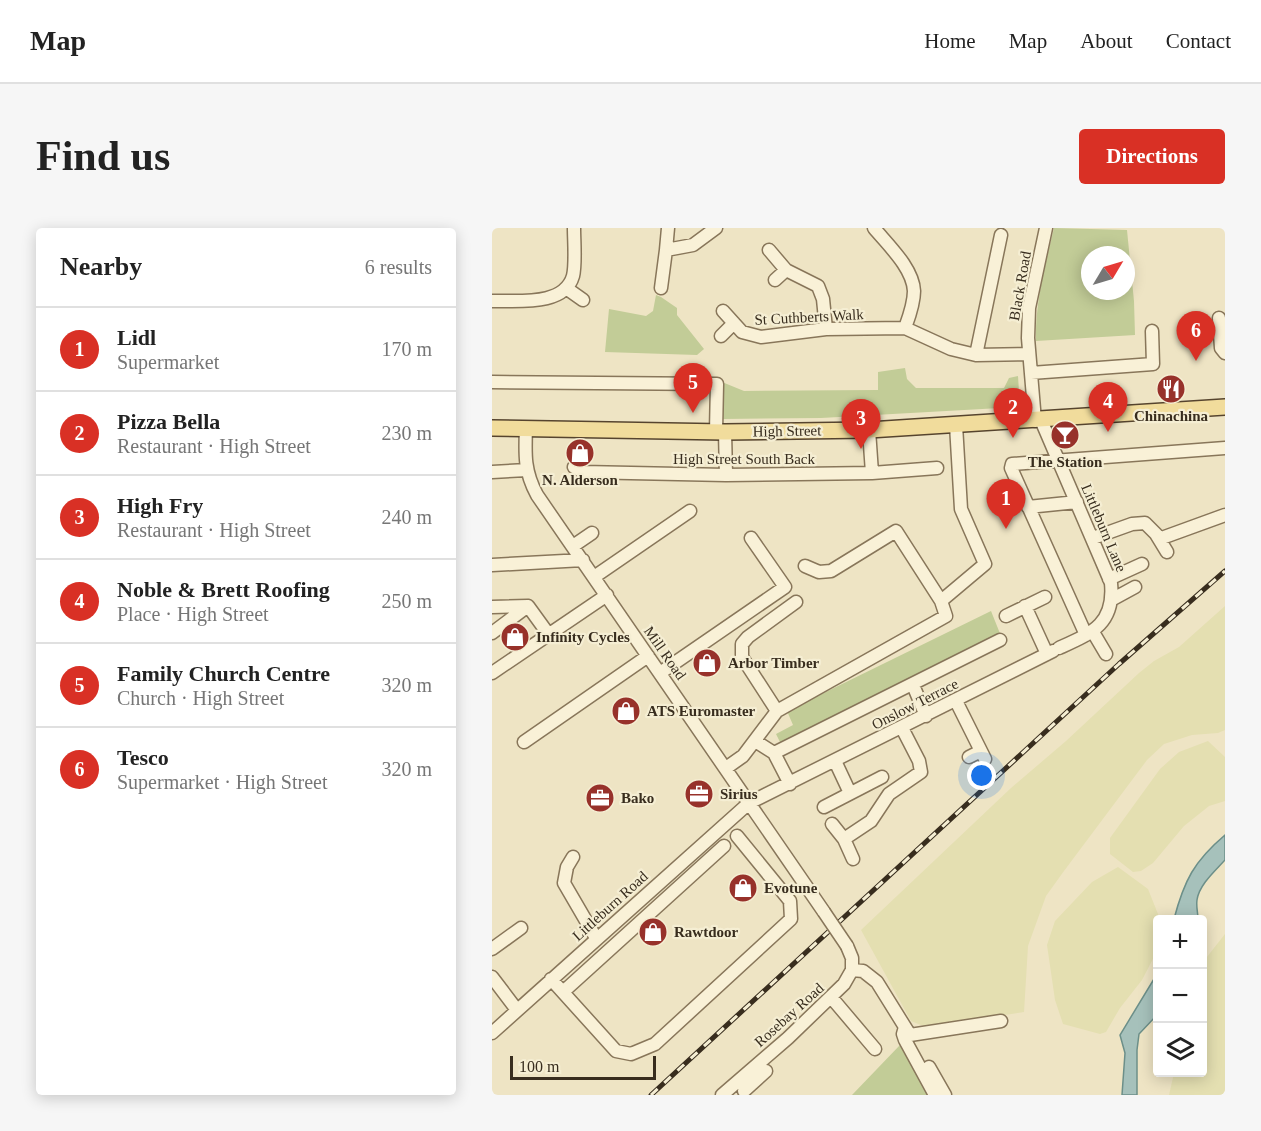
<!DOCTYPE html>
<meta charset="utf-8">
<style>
:root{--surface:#fff;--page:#f6f6f6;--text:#222;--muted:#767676;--line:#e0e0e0;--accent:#d93025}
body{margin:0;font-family:Georgia,serif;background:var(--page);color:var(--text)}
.controls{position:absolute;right:18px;bottom:18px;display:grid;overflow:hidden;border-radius:6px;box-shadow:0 3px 15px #0003}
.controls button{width:54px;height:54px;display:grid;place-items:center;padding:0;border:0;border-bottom:2px solid var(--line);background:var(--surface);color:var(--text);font:30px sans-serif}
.compass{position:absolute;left:589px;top:18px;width:54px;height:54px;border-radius:50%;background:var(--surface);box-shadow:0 3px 15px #0003;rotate:52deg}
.scale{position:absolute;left:18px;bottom:15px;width:146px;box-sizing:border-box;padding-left:6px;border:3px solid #382d1e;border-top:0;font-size:16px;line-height:21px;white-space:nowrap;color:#382d1e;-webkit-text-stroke:4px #f5eed3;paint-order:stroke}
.you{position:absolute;left:490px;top:548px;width:21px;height:21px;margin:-15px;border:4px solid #fff;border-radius:50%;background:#1a73e8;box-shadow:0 0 0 9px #1a73e833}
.badge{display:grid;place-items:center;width:39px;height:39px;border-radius:50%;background:var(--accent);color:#fff;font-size:20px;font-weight:700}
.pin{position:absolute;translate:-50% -50px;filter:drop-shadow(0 2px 3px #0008)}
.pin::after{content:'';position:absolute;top:32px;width:21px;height:18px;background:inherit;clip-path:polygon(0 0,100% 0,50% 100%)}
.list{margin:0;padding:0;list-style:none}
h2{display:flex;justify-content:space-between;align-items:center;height:78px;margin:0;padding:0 24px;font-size:26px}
h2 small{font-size:20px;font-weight:400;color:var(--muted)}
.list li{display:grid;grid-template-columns:39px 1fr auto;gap:18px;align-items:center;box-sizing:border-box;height:84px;padding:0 24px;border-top:2px solid var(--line)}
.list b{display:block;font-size:22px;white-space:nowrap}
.list p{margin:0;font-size:20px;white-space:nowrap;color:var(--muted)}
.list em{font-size:20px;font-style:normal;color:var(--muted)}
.icon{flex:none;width:33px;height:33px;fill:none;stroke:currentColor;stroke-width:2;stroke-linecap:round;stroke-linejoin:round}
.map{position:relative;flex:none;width:733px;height:867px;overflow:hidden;border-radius:6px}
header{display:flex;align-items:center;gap:36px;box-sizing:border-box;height:84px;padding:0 30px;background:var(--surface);border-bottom:2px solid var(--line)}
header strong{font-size:28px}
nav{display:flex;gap:33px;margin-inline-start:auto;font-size:21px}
.intro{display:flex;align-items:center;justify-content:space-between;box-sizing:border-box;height:144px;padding:0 36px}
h1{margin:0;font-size:42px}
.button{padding:15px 27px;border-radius:6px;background:var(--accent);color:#fff;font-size:21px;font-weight:700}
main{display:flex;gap:36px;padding:0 36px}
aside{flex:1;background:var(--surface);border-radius:6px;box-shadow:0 3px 15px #0003}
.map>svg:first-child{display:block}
.farmland{fill:#e4dfb1}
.green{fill:#c2cc97;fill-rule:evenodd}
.water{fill:#a6c1bb;stroke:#6c8f89;stroke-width:1.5}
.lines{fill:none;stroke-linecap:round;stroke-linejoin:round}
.minor-casing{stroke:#88765a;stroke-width:15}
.major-casing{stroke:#56442e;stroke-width:18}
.minor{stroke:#f9f1d7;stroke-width:12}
.major{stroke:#f1dc9c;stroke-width:15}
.rail-casing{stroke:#382d1e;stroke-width:5}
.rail{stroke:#f5eed3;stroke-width:3;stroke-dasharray:9;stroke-linecap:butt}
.minor-bridge-casing{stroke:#88765a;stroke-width:15;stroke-linecap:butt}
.minor-bridge{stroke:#f9f1d7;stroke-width:12}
.labels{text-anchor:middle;stroke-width:4.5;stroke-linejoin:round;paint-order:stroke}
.street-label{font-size:15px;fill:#382d1e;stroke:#f5eed3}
.poi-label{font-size:15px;font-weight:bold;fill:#382d1e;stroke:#f5eed3;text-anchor:start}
</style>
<header>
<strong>Map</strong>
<nav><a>Home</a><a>Map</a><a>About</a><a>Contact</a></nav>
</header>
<div class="intro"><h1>Find us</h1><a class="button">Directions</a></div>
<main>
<aside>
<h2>Nearby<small>6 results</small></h2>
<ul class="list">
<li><span class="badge">1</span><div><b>Lidl</b><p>Supermarket</p></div><em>170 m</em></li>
<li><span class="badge">2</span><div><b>Pizza Bella</b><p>Restaurant · High Street</p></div><em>230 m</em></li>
<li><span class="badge">3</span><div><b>High Fry</b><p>Restaurant · High Street</p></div><em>240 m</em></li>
<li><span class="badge">4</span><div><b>Noble &amp; Brett Roofing</b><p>Place · High Street</p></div><em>250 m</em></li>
<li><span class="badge">5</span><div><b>Family Church Centre</b><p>Church · High Street</p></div><em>320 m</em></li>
<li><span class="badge">6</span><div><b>Tesco</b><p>Supermarket · High Street</p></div><em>320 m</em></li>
</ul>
</aside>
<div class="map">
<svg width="733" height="867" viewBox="0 0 733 867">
<rect width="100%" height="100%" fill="#eee4c4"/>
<path class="farmland" d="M733,378V502L726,505L700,507L672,516L655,532L572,643L554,668L536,718L532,784L434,799L419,793L369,702L519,560L574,513L647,445L662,433L687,419Z
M716,513L733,529V573L717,578L692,598L661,635L649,643L641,644L618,626V610L668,541L687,524Z
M626,639L656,661L668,691L666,692L665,723L650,752L628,780L614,804L608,806L571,796L563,772L555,717L563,693L600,654Z
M733,706V867H677L682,845L710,844L711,734Z"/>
<path class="green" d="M562,0L635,2L642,73L643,107L544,113C543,75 553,37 562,0ZM598,27H634V63H598Z
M164,67L169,69L185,80V87L212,121L205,127L113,124L117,81L154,88L161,83Z
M413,140L415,151L424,160H512L517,150L526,148L528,179L329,190L231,191L230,154L252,163L386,162V144Z
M499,383L509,408L289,516L284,506L301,497L295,483Z
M408,817L436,867H360Z"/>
<path class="water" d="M733,607V632C723,643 707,657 705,672C704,679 706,685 706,691H682C692,653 702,633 733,607Z
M665,746V787L647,806L645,822V867H630L633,825L628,807Z"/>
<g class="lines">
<g class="minor-casing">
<path id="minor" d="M382,0C396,17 421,40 422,63C422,76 417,89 413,100
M174,22L176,0
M277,22L294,42L326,58L331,71L334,101
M283,52L294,42
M74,60L91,72
M169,60L174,22L201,17L224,0
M0,73C25,72 72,79 81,48C84,36 82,13 82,0
M231,83L250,104L269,109L334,101L413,100L459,121L484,127L537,126
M727,90L729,120L733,125
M229,108L242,95
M484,127L509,7
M539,145L661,136L660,103
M0,154L225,156L224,203
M549,192L619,355C623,396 600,405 567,420
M543,193L536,110L537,80L554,0
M34,200C33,226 32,243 45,267L332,684
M233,204L234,247
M82,239L91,244L234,247L380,245L377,202
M0,244L35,242
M380,245L445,240
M536,279L585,274
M601,310L640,296L653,295L664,306L675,324
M667,311L733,287
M81,318L100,305
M0,337L91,332
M102,349L198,283
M617,351L650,336
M621,371L643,359
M449,373L493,336L469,281L464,197
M533,378L555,426
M0,379L36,378
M514,388L553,369
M601,404L614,426
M0,405L36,378L57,407
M594,407L519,240L520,236L733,220
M0,445L115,367
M168,445L293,359L259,310
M421,457L434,488
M464,473L493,531
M285,483L250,429V416L256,409L304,374
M263,513L282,525L298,556
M32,514L156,428
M282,525L508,412
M477,529L489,523
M343,533L358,565
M234,540L251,528L285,483L454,388L449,373L404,303L339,343L327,344L313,338
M332,579L390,549
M340,596L352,611L361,631
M352,611L379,593L397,566L429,544L427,533L410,500
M81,629L75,639L72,655L104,710
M0,721L29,700
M360,742L371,743L385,754L418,807L509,793
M0,749L25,782
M59,751L124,823L139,826L163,816L299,691L298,673L245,608
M71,764L232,618
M339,769L383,821
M413,799L411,806L413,812L443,867
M0,805L257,575L561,423
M437,839L453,867
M252,863L274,843
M230,867L296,810L352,756L360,742V730L355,718"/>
</g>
<g class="major-casing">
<path id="major" d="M0,200L233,204L377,202L733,179"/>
</g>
<use href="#minor" class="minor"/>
<use href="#major" class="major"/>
<g class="rail-casing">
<path id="rail" d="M159,867L627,436L733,343"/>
</g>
<use href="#rail" class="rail"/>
<g class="minor-bridge-casing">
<path id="minor-bridge" d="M332,684L355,718"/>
</g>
<use href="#minor-bridge" class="minor-bridge"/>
</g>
<defs>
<g id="restaurant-disc" transform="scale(1.5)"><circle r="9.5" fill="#97312a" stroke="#f5eed3"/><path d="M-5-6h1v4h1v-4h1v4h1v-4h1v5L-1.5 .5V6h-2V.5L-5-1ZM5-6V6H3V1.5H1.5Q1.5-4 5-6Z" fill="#fff"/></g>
<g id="bar-disc" transform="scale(1.5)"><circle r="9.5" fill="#97312a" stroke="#f5eed3"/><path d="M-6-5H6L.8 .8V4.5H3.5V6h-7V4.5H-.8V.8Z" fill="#fff"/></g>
<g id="shop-disc" transform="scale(1.5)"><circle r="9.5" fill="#97312a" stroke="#f5eed3"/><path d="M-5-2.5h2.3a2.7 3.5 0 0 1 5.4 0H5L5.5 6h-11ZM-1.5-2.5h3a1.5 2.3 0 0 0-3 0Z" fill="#fff"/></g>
<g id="office-disc" transform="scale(1.5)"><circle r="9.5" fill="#97312a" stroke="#f5eed3"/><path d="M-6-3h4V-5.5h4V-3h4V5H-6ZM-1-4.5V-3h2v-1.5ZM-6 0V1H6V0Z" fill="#fff"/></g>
</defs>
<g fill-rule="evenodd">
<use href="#restaurant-disc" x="679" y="161"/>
<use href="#bar-disc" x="573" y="207"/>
<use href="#shop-disc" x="88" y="225"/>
<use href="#shop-disc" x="23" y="409"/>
<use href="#shop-disc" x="215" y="435"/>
<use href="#shop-disc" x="134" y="483"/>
<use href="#office-disc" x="207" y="566"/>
<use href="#office-disc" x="108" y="570"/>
<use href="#shop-disc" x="251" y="660"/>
<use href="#shop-disc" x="161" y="704"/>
</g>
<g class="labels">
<g class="street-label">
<text transform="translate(528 58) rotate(-80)" y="5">Black Road</text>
<text transform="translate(317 89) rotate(-3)" y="5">St Cuthberts Walk</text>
<text transform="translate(295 203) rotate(-1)" y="5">High Street</text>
<text x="252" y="236">High Street South Back</text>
<text transform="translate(612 300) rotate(67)" y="5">Littleburn Lane</text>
<text transform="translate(173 425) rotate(55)" y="5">Mill Road</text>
<text transform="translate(423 476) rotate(-27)" y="5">Onslow Terrace</text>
<text transform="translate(118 678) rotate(-42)" y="5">Littleburn Road</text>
<text transform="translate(297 787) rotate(-42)" y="5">Rosebay Road</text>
</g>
<g class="poi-label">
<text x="679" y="193" text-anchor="middle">Chinachina</text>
<text x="573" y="239" text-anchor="middle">The Station</text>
<text x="88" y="257" text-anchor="middle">N. Alderson</text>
<text x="44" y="414">Infinity Cycles</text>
<text x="236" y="440">Arbor Timber</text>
<text x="155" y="488">ATS Euromaster</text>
<text x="228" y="571">Sirius</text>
<text x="129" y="575">Bako</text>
<text x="272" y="665">Evotune</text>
<text x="182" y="709">Rawtdoor</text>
</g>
</g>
</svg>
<div class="controls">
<button>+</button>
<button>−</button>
<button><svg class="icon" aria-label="layers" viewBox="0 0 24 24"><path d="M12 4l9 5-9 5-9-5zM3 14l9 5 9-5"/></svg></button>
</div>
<svg class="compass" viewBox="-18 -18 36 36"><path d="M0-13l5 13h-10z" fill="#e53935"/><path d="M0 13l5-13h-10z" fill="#767676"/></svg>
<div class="scale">100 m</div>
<div class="you"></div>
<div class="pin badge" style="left:514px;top:301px">1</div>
<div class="pin badge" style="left:521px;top:210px">2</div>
<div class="pin badge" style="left:369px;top:221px">3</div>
<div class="pin badge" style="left:616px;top:204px">4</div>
<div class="pin badge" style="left:201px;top:185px">5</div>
<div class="pin badge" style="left:704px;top:133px">6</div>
</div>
</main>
